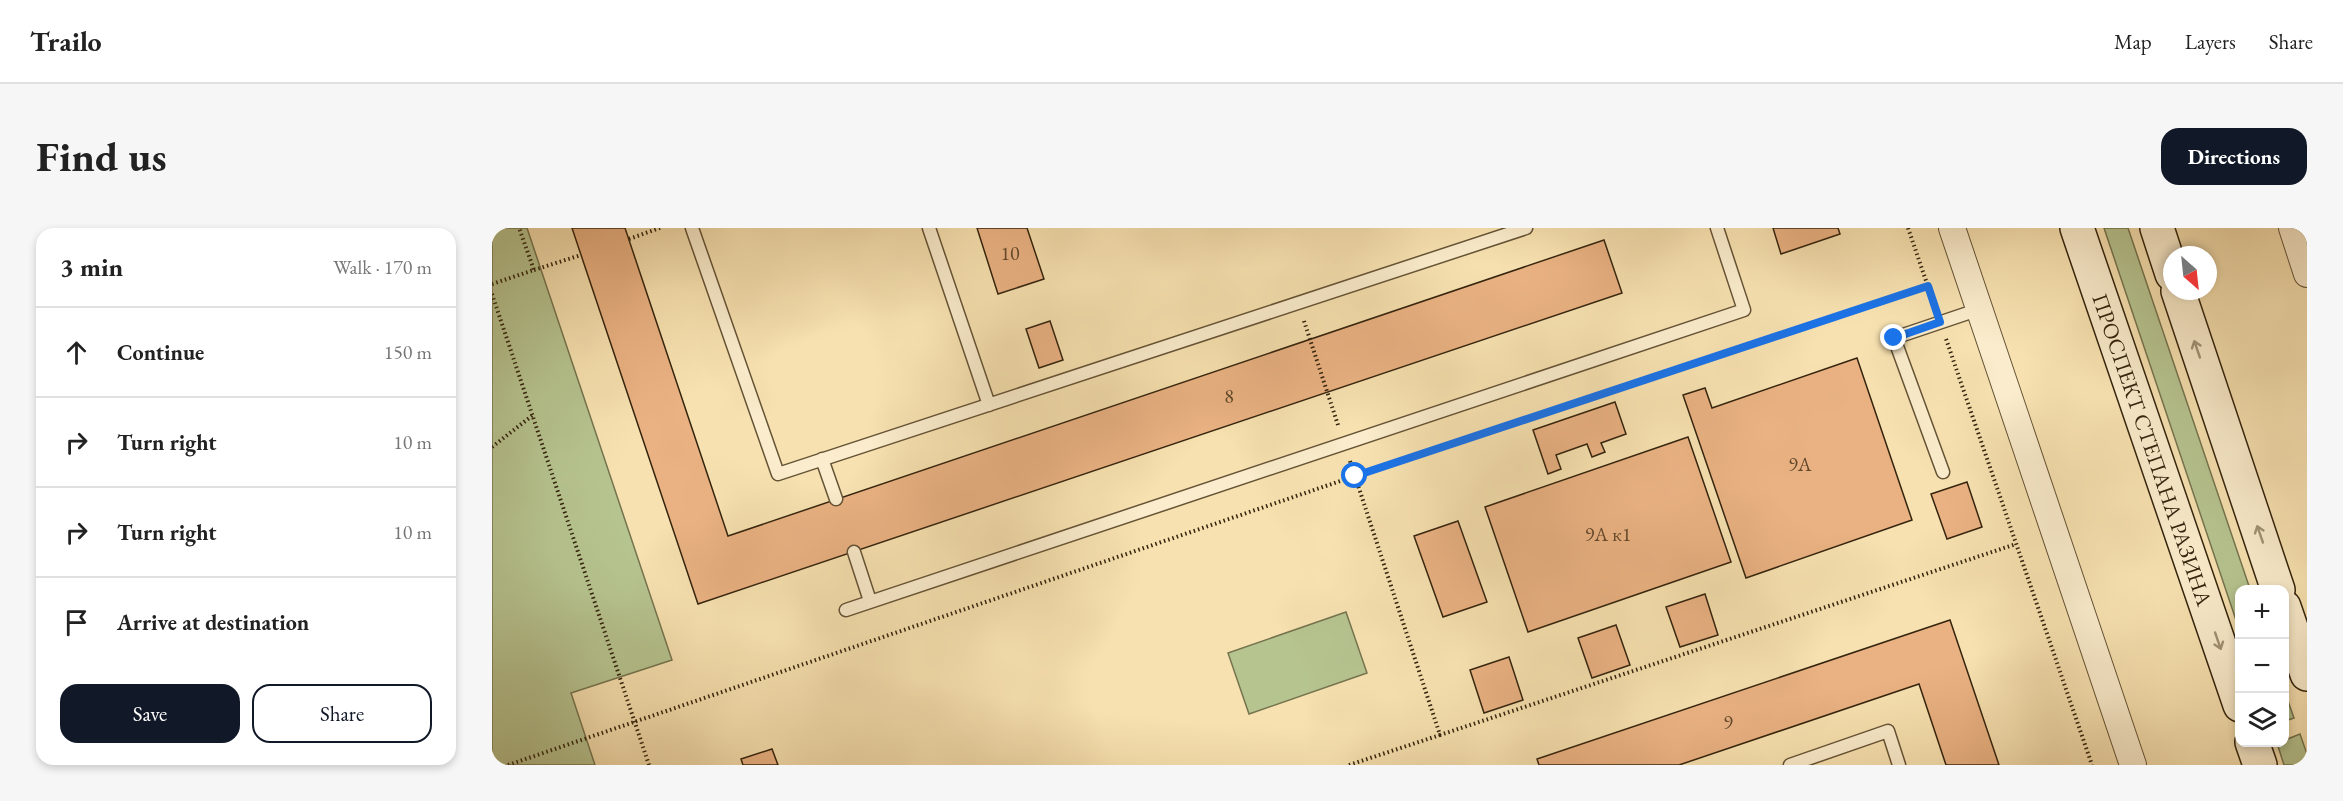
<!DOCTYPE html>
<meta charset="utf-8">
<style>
:root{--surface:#fff;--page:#f6f6f6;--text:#222;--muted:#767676;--line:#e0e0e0;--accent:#111827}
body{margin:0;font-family:"EB Garamond",serif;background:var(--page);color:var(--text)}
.controls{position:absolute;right:18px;bottom:18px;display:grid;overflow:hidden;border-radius:12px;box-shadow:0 3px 9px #0003}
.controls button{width:54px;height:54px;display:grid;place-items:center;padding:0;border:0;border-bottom:2px solid var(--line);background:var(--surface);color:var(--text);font:30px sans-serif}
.compass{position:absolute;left:1671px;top:18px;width:54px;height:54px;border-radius:50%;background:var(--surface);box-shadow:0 3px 9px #0003;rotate:153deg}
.stop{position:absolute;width:18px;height:18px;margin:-14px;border:4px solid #1a73e8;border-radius:50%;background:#fff}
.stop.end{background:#1a73e8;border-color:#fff;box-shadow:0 2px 6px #0008}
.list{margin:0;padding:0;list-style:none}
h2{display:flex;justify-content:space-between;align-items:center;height:78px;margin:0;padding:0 24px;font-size:26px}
h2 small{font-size:20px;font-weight:400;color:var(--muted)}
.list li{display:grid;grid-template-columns:39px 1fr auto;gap:18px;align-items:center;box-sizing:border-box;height:90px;padding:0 24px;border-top:2px solid var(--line)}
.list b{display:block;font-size:22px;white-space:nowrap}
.list em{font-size:20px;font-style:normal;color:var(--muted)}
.actions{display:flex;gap:12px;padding:18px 24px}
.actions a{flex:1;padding:14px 0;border:2px solid var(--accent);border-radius:18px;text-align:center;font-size:21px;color:var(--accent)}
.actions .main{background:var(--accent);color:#fff}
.icon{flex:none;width:33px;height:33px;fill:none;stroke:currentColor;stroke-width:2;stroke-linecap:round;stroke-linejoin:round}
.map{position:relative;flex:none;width:1815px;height:537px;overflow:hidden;border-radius:18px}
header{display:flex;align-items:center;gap:36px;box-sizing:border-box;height:84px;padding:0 30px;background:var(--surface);border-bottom:2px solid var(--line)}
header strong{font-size:28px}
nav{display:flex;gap:33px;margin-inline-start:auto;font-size:21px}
.intro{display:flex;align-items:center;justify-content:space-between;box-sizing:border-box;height:144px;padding:0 36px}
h1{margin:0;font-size:42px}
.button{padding:15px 27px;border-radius:18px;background:var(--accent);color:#fff;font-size:21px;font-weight:700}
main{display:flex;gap:36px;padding:0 36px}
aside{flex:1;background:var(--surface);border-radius:18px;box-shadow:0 3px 9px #0003}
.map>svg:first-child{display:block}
.green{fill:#b6c490;stroke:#75744f;stroke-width:1.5}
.building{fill:#eab283;stroke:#34240e;stroke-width:1.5}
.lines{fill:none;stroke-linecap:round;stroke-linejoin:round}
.service-casing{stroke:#655336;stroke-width:15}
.minor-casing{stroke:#655336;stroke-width:28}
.secondary-casing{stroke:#34240e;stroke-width:36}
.path{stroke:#34240e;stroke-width:4;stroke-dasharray:1.5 3;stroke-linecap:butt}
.service{stroke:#faeccc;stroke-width:12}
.minor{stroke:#faeccc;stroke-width:26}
.secondary{stroke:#faeccc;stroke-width:33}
.oneway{stroke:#a19276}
.route{stroke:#1a73e8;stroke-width:8}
.labels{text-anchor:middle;stroke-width:6;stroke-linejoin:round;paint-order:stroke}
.number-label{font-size:20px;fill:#62482b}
.street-label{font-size:22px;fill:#34240e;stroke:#faeccc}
</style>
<header>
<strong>Trailo</strong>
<nav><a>Map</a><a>Layers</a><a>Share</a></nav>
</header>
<div class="intro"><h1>Find us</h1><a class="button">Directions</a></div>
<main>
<aside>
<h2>3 min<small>Walk · 170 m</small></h2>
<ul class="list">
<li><svg class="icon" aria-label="ahead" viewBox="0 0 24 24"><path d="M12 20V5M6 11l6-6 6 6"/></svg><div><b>Continue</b></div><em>150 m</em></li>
<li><svg class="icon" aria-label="right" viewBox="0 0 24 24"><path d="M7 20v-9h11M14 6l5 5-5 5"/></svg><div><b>Turn right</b></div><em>10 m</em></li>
<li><svg class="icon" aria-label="right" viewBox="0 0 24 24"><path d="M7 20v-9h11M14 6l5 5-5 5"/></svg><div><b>Turn right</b></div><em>10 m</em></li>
<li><svg class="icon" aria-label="arrive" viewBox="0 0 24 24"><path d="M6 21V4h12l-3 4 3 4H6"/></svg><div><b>Arrive at destination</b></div></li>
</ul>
<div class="actions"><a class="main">Save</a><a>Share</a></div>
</aside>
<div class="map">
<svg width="1815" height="537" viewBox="0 0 1815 537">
<rect width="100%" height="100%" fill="#f7e1b0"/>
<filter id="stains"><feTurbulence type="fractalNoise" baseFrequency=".00333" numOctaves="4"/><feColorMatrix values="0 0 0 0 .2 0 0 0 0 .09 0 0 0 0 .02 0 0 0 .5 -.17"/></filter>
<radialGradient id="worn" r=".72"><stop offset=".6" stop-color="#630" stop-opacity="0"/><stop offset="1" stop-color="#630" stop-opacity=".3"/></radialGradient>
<path class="green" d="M0,0H35L180,432L79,465L103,537H0Z
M1612,0H1636L1758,361L1748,362L1747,401Z
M854,384L875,445L757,486L736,425Z
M1792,462L1802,490L1793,493H1792Z
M1808,506L1815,526V537H1792L1785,515L1792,514L1793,512Z"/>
<path class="building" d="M80,0H133L236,308L1112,12L1130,65L206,376Z
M485,0H535L552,51L506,66Z
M1281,0H1346L1348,6L1289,26Z
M558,93L571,132L547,140L534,101Z
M1365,130L1420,292L1254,350L1191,167L1213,160L1220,180Z
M1123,174L1134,206L1109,215L1113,224L1100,229L1095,216L1064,227L1069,241L1056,246L1041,202Z
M1196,209L1239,334L1036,404L993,279Z
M1475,254L1490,299L1455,311L1439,266Z
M966,293L995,374L951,389L922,308Z
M1213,366L1226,407L1188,419L1174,379Z
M1458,392L1507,537H1454L1427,456L1187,537H1047L1045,531Z
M1124,397L1138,437L1100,450L1086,410Z
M1017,429L1031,472L992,485L978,442Z
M280,521L286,537H251L249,531Z"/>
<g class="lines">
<g class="service-casing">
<path id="service" d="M200,0L286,246L1034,0
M437,0L497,177
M330,231L344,271
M1451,244L1402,110L1488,81
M362,324L378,373
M354,382L1252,82L1225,0
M1298,537L1396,503L1407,537"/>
</g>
<g class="minor-casing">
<path id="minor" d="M1460,0L1641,537
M1800,0L1815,46"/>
</g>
<g class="secondary-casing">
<g id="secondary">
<path id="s1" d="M1585,0L1748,477"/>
<path d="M1665,0L1680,46"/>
<path d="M1686,63L1786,362"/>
<path d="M1792,379L1815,446"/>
<path d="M1760,514L1768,537"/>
</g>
</g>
<path class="path" d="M1416,0L1442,76
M137,11L168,0
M42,42L89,27
M0,56L42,42L27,0
M0,66L157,537
M812,93L846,197
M1454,111L1600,537
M0,219L41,187
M858,233L948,507L1524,316
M16,537L863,248L1436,58
M857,537L948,507"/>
<use href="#service" class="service"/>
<use href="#minor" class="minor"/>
<use href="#secondary" class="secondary"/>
</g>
<defs><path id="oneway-shaft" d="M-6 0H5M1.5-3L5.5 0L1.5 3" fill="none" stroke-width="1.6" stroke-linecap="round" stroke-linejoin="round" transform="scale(1.5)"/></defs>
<g class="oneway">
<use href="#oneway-shaft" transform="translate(1705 121) rotate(-109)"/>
<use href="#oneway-shaft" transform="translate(1768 306) rotate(-109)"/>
<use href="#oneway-shaft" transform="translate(1726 413) rotate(71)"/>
</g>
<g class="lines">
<path class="route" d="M863,248L1436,58L1448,94L1402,110"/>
</g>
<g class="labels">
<g class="number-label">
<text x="518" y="32">10</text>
<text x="737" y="175">8</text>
<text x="1308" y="243">9А</text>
<text x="1116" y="313">9А к1</text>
<text x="1236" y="501">9</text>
</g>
<g class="street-label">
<text dy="8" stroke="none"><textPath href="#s1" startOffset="234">ПРОСПЕКТ СТЕПАНА РАЗИНА</textPath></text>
</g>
</g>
<rect width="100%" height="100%" filter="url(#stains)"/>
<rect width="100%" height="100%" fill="url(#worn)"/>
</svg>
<div class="controls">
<button>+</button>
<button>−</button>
<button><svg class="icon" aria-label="layers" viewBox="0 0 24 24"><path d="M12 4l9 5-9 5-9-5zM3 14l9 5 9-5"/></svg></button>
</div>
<svg class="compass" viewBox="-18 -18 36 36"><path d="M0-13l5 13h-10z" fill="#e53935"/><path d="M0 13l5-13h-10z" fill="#767676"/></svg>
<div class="stop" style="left:863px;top:248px"></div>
<div class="stop end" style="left:1402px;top:110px"></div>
</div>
</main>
